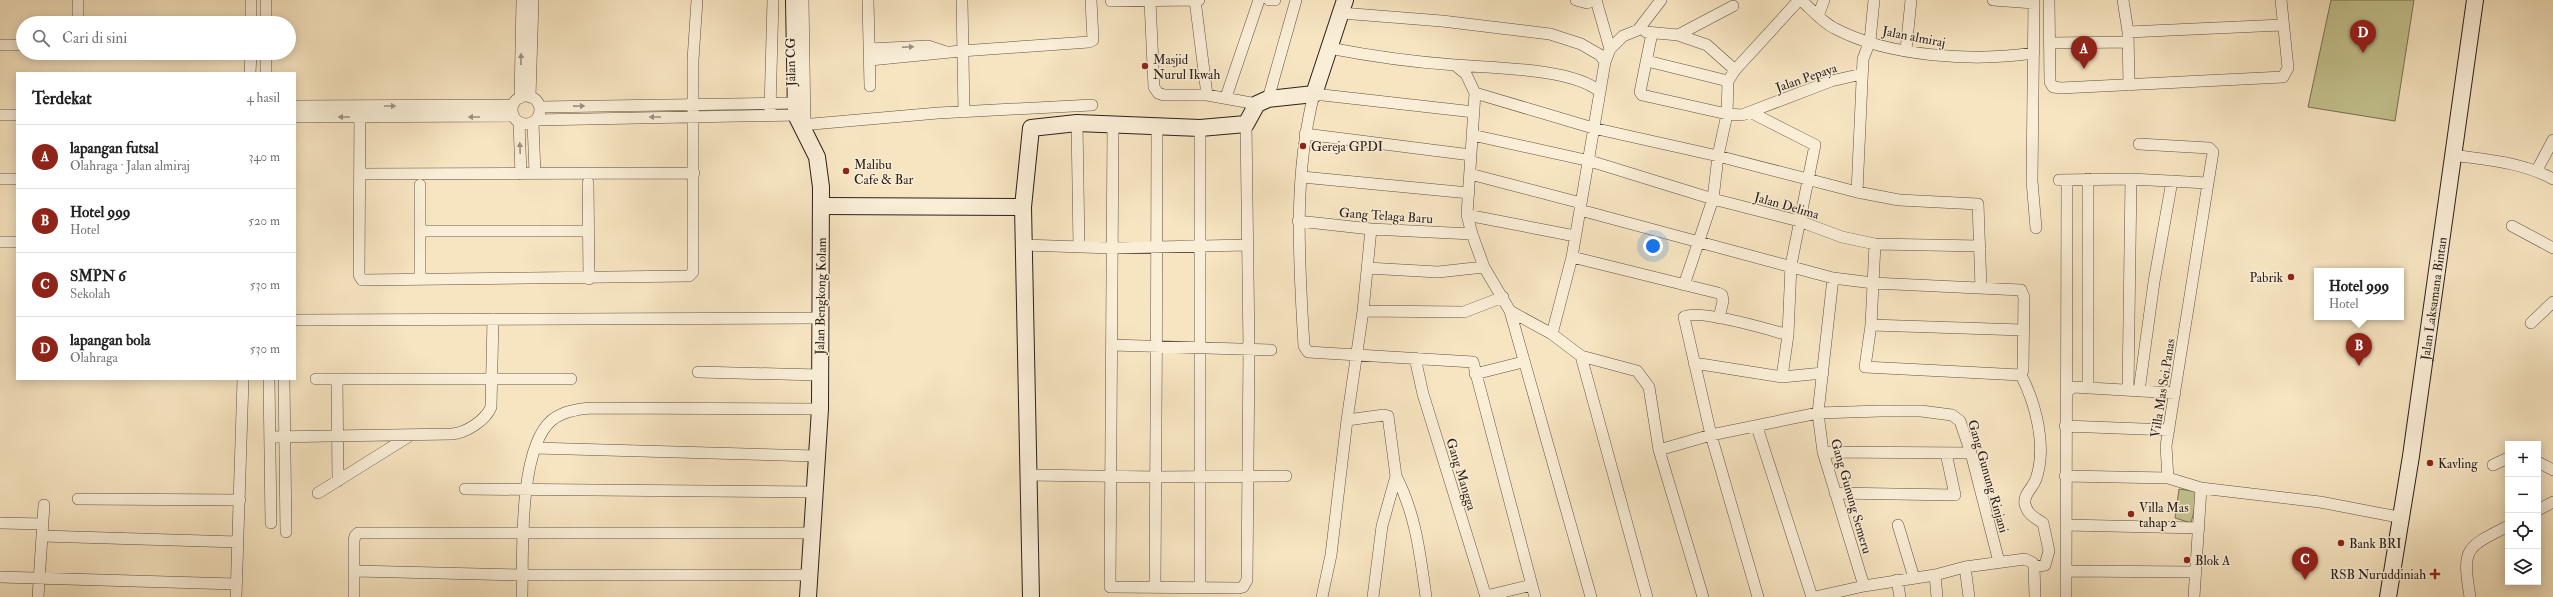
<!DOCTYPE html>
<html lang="id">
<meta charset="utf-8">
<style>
:root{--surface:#fff;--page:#f2f2f2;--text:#222;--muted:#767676;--line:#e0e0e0;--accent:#8f2418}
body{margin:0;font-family:"IM FELL Double Pica",serif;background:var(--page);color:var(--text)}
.controls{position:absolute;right:12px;bottom:12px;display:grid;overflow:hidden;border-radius:0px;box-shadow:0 2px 10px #0003}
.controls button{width:36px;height:36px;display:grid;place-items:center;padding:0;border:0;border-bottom:1px solid var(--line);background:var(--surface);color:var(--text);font:20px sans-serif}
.you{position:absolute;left:1653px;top:246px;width:14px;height:14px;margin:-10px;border:3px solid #fff;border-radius:50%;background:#1a73e8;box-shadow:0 0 0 6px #1a73e833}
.badge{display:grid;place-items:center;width:26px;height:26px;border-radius:50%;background:var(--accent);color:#fff;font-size:13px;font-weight:700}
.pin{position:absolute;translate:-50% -33px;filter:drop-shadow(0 1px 2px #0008)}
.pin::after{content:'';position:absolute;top:21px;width:14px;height:12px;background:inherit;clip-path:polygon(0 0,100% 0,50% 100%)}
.popup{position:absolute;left:2314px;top:268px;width:90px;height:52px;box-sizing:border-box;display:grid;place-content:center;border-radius:0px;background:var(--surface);filter:drop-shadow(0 1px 3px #0005);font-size:13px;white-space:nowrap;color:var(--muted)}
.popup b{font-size:15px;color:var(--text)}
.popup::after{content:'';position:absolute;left:50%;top:100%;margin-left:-8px;border:8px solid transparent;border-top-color:var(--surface)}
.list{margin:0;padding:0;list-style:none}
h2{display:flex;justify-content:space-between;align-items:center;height:52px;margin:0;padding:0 16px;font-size:17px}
h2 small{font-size:13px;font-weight:400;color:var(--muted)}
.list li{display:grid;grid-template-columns:26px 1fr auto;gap:12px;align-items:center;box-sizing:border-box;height:64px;padding:0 16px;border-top:1px solid var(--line)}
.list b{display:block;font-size:15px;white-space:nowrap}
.list p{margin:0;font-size:13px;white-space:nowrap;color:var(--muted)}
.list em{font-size:13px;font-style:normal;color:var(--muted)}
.icon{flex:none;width:22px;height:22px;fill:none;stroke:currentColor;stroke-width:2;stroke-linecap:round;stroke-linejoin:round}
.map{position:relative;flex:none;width:2553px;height:597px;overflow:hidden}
.search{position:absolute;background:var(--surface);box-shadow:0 2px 10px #0003;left:16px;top:16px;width:280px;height:44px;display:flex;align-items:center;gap:10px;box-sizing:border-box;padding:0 14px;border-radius:22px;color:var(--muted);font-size:15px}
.panel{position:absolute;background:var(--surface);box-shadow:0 2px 10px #0003;left:16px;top:72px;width:280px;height:308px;border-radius:0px}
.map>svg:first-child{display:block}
.green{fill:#c3c28e;stroke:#787154}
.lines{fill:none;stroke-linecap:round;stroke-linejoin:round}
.street-casing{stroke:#5f5144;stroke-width:12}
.secondary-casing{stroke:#2c201b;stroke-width:18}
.street{stroke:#faeed7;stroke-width:11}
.secondary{stroke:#faeed7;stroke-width:16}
.oneway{fill:#9d9182}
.poi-dot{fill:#8f2418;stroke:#faeed7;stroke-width:1.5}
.labels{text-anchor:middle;stroke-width:3;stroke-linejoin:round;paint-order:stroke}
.street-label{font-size:13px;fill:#2c201b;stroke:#faeed7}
.poi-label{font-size:13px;fill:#2c201b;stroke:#faeed7;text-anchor:start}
</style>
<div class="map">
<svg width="2553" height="597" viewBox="0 0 2553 597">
<rect width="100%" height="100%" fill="#f7e5c1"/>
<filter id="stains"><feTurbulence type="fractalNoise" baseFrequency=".005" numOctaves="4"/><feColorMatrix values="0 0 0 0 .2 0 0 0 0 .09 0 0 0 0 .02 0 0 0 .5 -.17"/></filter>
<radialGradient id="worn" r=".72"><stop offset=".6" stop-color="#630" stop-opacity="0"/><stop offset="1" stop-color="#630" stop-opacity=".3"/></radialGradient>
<path class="green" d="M2331,0H2414L2395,121L2308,107Z
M2179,489L2199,492L2191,523L2175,518Z"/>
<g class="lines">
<g class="street-casing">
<path id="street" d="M251,0V23
M266,0V23
M803,0L805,124
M868,0L870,86
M962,0L964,112
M1195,0L1207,95
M1269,0H1275
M1576,0L1587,3L1593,0
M1596,0L1610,49
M1801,0C1811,9 1822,22 1834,28C1888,57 1975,62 2034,53
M1993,0L2034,3
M2034,0L2032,181L2036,228
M2049,0L2050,82L2053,87L2061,88L2283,77L2288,68L2281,0
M2123,0L2128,32L2129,85
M1111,1L1199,0
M1150,1L1154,87L1158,93L1164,95H1207L1257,104
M1341,13L1442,21L1550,34L1581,44L1600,55L1605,62
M1818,16L1824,0
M78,23V0
M1646,32L1678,35L1707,45L1735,70
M2128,32L2282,25
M1652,33L1640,92L1642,95L1727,114L1742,115L1831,81L1862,74
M1678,35L1733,6
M2051,43L2128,42
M0,45H23
M1329,48C1370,56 1413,62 1455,65C1491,68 1572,68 1599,91
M869,49L928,46L946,52
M1906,50L1911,0
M266,53V73
M870,60L961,51L1089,42L1093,40L1091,0
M1647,61L1728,81
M1455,65L1466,74L1475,93L1467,215L1472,234L1484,267L1510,311L1591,597
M250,73L251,53
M1475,93L1593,128L1718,156L1857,192L1899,200L1978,204L1981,288
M512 110a14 14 0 1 1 28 0a14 14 0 1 1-28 0Z
M530,97L533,0
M1226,97L1259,0
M520,98L522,0
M1268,99L1296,0
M295,106L513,105
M360,106L359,275L362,280L689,276L693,272V60L697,0
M540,107L794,103
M770,109L773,0
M1474,112L1314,94C1293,176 1299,262 1304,346L1308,352L1473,362L1535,597
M1750,112L1815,145L1791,265L1788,335L1782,377
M0,115H17
M295,117L513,116
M536,120L796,115
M519,123L521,174
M533,123L535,173
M1077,123L1079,246
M1113,124L1110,587L1239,588L1243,587L1247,580L1249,348L1246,124
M801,125L938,113L1092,105
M1200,128V587
M1305,134L1471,155
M1472,135L1590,161L1713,199L1799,221L1842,237L1875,244L1980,246
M2139,144L2209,148L2213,152L2166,446L2168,478
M2453,155C2487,160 2522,162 2553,179
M2537,170L2553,140
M360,174L694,173
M1470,174L1581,203
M1302,177L1469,193
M0,179H17
M2088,179V388
M2059,180L2131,179L2207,183
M588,183L589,279
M420,185V280
M1857,192L1863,59L1870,41L1874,0
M1580,210L1833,278L1873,283L2021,290L2024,297L2023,370L2021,375L1865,367L1871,325L1875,244
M1467,215L1575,236
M1298,221L1371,229L1472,234
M2512,226L2553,248
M420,231H589
M0,242H17
M1024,245L1112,248L1247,245
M1572,257L1718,293L1722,295L1723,301L1719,318
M1367,268L1438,272L1484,267
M1833,278L1818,413L1823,452L1864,586
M1684,285L1713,199L1718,156L1727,114L1728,81L1735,70L1799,0
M1363,311L1464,312L1503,297
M1510,311L1552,334L1581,356L1637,371L1649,387L1659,450L1703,597
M295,320L820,318
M2531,323L2553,302
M1871,325L2023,330
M1552,334L1572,257L1605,62L1610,49L1623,36L1638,30L1661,0
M1112,345L1271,350
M1581,356L1647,597
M1415,358L1423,394L1486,597
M1694,363L1782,377L1823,373
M698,372L819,375
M1475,374L1523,362
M2021,375C2036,404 2047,447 2036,479C2033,488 2023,494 2025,504C2027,514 2035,518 2043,523L2049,551L2045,565L2034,567
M269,379L271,523
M284,379L286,532
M316,379H571
M337,379L338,481
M2128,390L2131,179
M2139,391L2154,282L2172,181
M2067,392L2073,387L2175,393
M1347,420L1384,415L1388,416L1396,476L1382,526L1373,597
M2065,426L2169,430
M1757,427L1812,597
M270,437L452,434C466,433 486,420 491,407L493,319
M535,448L815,456
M1659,450L1711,435L1818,413L1881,411H1921L1952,415L1960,421L1971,453L1999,562
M1823,452L1971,453
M2538,462L2553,470
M2493,465L2508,458
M1029,475L1156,477L1286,476
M1396,476C1416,515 1420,554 1426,597
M2065,476L2168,478L2201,488L2320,502L2393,516
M465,489L815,492
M318,493L411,435
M1835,493L1955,495L1946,453
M78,499L240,500
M2538,510L2553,502
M0,523L43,524
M1898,525L1914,578
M2066,525L2199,528
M42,536L238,542
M1965,567L1969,597
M355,571L523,575H810
M2066,571L2195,572
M1935,575L1937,597
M0,577L235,584
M1897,580L1900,597
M1155,587C1156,434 1157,280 1157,127
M1486,596L1532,585
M38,597L44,505
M236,597L243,379
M354,597V541L355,536L358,533H812
M522,597C523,555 518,448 552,420C563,411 578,409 592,408L820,409
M1322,597L1331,555L1347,420L1363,311L1371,229
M1758,597L1711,435L1684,317C1697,308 1771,330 1788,335
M1815,597L1864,586L1935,575L1965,567L2025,559L2033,563L2034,567L2035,597
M2066,597L2067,180
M2194,597L2201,488
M2470,597C2462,548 2465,548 2508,526"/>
</g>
<g class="secondary-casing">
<g id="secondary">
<path d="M794,0L796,115L817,157L821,187L820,409L808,597"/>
<path d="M821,206L1023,207"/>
<path d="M1031,597L1023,207L1031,128L1077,123L1200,128L1246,124L1257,104L1268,99L1314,94L1345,0"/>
<path id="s1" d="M2388,597L2411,456L2475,0"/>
</g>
</g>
<use href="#street" class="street"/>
<use href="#secondary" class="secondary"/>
</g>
<defs><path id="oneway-solid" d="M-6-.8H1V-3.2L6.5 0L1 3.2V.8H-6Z"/></defs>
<g class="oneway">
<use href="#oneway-solid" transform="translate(908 47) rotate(-2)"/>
<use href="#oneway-solid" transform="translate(521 59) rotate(-89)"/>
<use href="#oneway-solid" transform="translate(390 106)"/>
<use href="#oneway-solid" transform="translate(579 106) rotate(-1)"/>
<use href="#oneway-solid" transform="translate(344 117) rotate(180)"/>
<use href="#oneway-solid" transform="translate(474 117) rotate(180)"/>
<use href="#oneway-solid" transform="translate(655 117) rotate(180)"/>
<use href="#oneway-solid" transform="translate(520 148) rotate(-92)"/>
</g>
<g class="poi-dot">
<circle cx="1145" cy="66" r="4"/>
<circle cx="1303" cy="146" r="4"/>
<circle cx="846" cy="171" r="4"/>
<circle cx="2291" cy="277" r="4"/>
<circle cx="2430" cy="463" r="4"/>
<circle cx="2131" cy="514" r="4"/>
<circle cx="2341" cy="543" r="4"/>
<circle cx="2187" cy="560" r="4"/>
<path d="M2433 568h4v4h4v4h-4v4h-4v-4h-4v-4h4z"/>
</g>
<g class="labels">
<g class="street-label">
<text transform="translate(1914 36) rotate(11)" y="5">Jalan almiraj</text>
<text transform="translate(790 62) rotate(-91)" y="5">Jalan CG</text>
<text transform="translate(1806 77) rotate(-19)" y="5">Jalan Pepaya</text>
<text transform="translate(1787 205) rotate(16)" y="5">Jalan Delima</text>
<text transform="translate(1386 215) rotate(4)" y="5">Gang Telaga Baru</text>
<text transform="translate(820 296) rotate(-89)" y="5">Jalan Bengkong Kolam</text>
<text dy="5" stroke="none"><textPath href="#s1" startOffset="302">Jalan Laksamana Bintan</textPath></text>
<text transform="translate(2162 388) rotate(-81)" y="5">Villa Mas Sei.Panas</text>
<text transform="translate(1462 474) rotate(73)" y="5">Gang Mangga</text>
<text transform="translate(1989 476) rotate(74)" y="5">Gang Gunung Rinjani</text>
<text transform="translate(1852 496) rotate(74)" y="5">Gang Gunung Semeru</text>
</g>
<g class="poi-label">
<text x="1153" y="64">Masjid<tspan x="1153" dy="15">Nurul Ikwah</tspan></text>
<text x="1311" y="151">Gereja GPDI</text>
<text x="854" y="169">Malibu<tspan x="854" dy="15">Cafe &amp; Bar</tspan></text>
<text x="2283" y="282" text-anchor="end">Pabrik</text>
<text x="2438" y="468">Kavling</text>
<text x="2139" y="512">Villa Mas<tspan x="2139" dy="15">tahap 2</tspan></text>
<text x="2349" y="548">Bank BRI</text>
<text x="2195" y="565">Blok A</text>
<text x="2426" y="579" text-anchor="end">RSB Nuruddiniah</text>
</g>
</g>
<rect width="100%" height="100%" filter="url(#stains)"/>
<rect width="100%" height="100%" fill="url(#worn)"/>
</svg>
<div class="controls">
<button>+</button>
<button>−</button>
<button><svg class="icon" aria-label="locate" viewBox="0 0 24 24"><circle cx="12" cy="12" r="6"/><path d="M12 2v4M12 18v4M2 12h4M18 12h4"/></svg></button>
<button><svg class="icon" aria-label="layers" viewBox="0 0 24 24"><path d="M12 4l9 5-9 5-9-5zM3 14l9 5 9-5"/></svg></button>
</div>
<div class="you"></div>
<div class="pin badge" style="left:2084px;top:69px">A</div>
<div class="pin badge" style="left:2359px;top:366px">B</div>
<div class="popup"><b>Hotel 999</b>Hotel</div>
<div class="pin badge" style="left:2305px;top:580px">C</div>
<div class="pin badge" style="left:2363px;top:53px">D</div>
<div class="search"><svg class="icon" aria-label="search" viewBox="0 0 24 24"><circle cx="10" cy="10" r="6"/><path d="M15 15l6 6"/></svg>Cari di sini</div>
<section class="panel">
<h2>Terdekat<small>4 hasil</small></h2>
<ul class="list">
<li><span class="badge">A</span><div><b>lapangan futsal</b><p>Olahraga · Jalan almiraj</p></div><em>340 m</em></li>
<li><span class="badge">B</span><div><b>Hotel 999</b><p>Hotel</p></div><em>520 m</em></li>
<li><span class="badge">C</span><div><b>SMPN 6</b><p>Sekolah</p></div><em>530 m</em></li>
<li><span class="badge">D</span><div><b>lapangan bola</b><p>Olahraga</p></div><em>530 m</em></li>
</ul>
</section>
</div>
